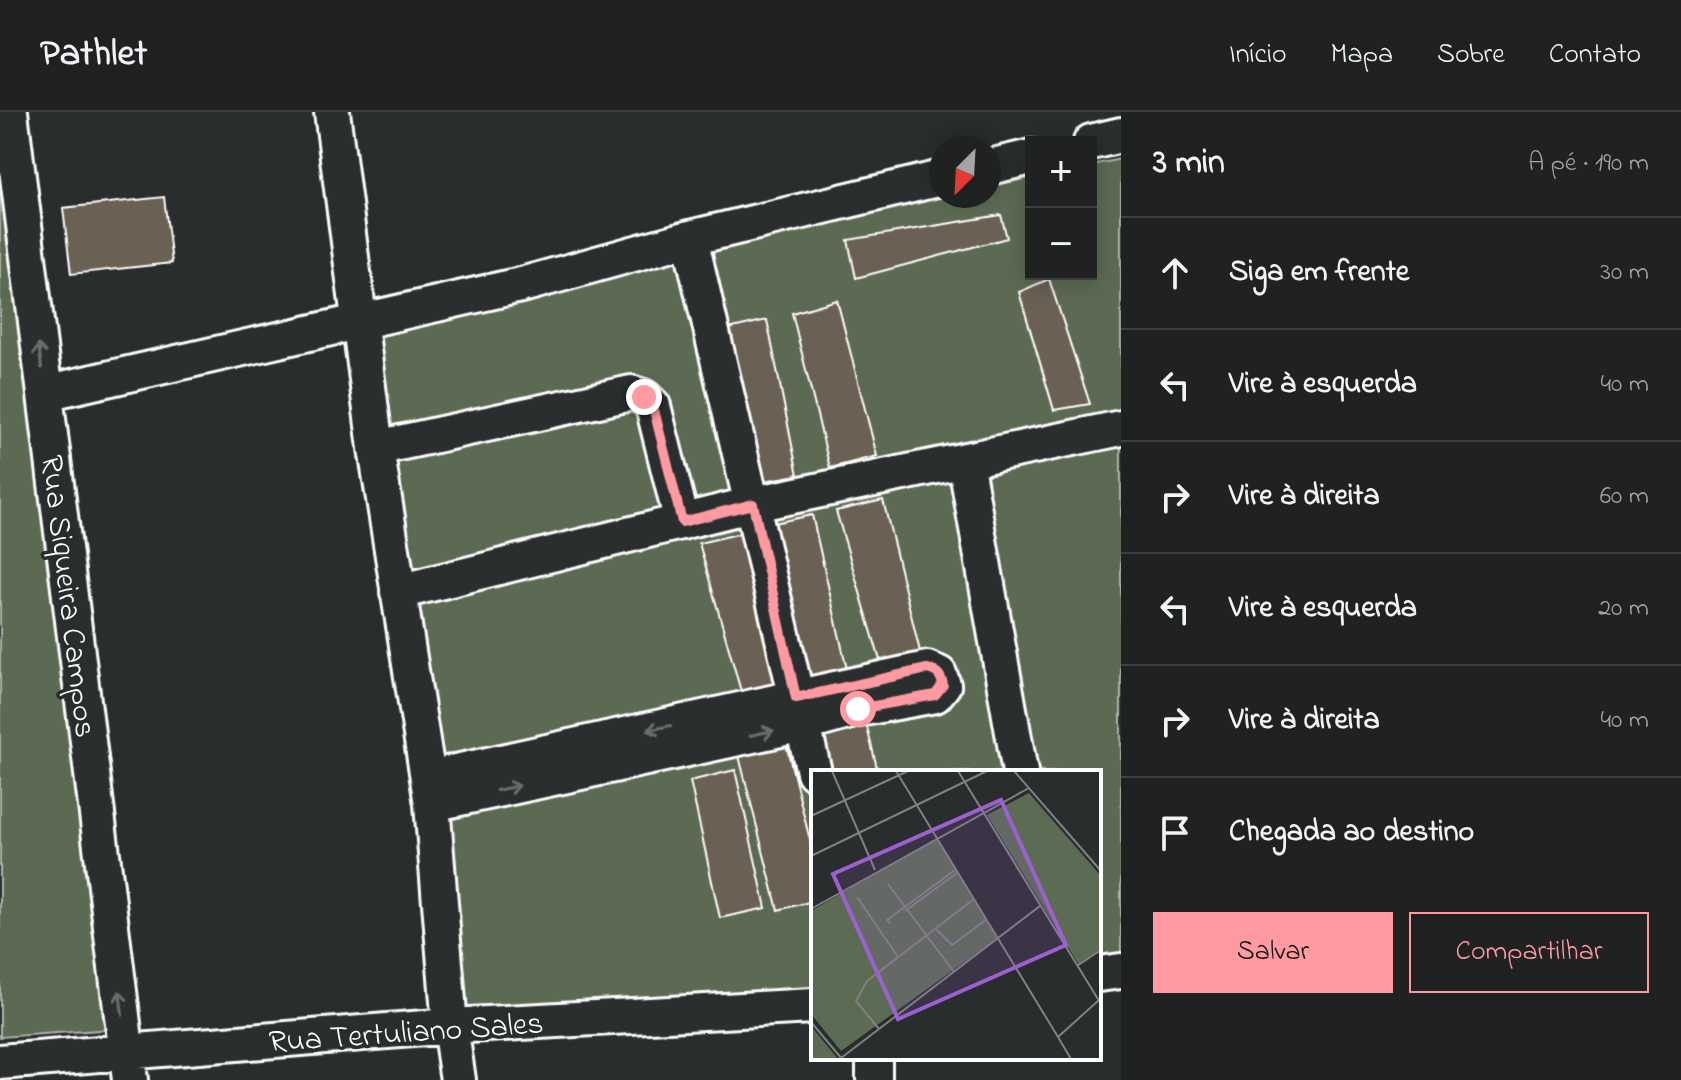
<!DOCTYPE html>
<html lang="pt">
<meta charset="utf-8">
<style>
:root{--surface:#202222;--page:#282a2a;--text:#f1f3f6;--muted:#a2a4a5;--line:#3d3f40;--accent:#ff9aa2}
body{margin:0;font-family:"Indie Flower",sans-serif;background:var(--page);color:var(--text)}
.controls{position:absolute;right:24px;top:24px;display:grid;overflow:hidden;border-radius:0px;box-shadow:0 4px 20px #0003}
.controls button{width:72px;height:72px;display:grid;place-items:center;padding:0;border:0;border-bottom:2px solid var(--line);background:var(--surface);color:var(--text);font:40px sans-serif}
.compass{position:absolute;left:929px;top:24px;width:72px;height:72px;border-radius:50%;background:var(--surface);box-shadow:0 4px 20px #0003;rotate:204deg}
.stop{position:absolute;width:24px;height:24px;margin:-18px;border:6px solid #ff9aa2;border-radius:50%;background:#fff}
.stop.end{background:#ff9aa2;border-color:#fff;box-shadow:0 2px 8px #0008}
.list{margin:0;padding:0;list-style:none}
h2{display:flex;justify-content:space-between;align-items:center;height:104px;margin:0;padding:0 32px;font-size:34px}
h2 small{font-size:26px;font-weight:400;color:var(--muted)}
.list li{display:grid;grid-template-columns:52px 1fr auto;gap:24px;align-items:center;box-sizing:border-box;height:112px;padding:0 32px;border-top:2px solid var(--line)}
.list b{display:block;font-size:30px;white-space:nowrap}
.list em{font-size:26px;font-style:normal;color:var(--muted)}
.actions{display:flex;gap:16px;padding:24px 32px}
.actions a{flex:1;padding:18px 0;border:2px solid var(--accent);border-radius:0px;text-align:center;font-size:28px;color:var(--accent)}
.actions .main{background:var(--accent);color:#111}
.icon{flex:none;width:44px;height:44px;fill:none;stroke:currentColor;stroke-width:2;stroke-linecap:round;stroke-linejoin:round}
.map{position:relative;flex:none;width:1121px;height:968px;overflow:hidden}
header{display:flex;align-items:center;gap:48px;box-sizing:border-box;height:112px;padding:0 40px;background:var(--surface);border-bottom:2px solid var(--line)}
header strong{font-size:38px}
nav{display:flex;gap:44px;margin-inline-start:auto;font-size:28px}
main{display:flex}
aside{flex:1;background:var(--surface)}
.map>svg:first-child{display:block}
.green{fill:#5c6b53;stroke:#aeb5a9;stroke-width:2}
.building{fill:#6b6052;stroke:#fff;stroke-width:2}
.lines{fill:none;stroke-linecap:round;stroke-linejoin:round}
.minor-casing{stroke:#fff;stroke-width:40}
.minor{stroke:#2a2d2e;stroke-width:34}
.oneway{stroke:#6a6c6d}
.route{stroke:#ff9aa2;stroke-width:10}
.labels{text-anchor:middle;stroke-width:7;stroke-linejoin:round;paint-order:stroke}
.street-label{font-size:32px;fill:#fff;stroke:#2a2d2e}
.inset-road{fill:none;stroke:#7f8182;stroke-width:2}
.view{fill:#9c61cf;fill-opacity:0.15;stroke:#9c61cf;stroke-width:4}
.inset-edge{fill:none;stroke:#fff;stroke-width:4}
</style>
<header>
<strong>Pathlet</strong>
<nav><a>Início</a><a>Mapa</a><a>Sobre</a><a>Contato</a></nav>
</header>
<main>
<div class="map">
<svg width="1121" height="968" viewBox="0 0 1121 968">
<rect width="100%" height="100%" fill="#2a2d2e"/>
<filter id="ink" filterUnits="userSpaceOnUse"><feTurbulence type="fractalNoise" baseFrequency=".0125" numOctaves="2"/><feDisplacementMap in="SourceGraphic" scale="16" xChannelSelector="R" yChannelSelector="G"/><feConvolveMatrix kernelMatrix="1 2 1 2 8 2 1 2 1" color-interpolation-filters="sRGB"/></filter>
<g filter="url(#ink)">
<path class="green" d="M0,30L114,917L0,925Z
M1121,47V845L1099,848V660H813V879L450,914L357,204L942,84H989V74L1031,66V162H1091V53Z"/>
<path class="building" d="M164,85L172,151L71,162L63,96Z
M1001,103L1007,126L856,166L848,128Z
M1049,167L1090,292L1054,298L1019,180Z
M837,188L877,344L830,356L792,201Z
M767,208L798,363L758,370L724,218Z
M883,388L922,548L882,555L836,399Z
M812,403L848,562L807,572L769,412Z
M742,421L784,581L744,590L699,431Z
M863,599L878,660H831L817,610Z
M785,628L813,740V789L778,798L738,640Z
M735,658L766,796L720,806L690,669Z"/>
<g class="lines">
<g class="minor-casing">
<path id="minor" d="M10,0L130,968
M332,0L376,336L432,692L450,914L458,968
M1091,30L1121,23
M989,55L1031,45
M690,126L814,660
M45,281L525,172L690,126L941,66
M376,336L631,281L644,285L653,294L682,410
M965,348L1020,660
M398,480L753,392L1121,316
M428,666L927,557L939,562L943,573L935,583L858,597L804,612L432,692
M1099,862L1121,859
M874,946V968
M0,950L450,914L813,894"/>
</g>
<use href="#minor" class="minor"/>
</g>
<defs><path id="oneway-shaft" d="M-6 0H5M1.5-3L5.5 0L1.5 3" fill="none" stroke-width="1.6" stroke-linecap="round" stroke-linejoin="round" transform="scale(2)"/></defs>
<g class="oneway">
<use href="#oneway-shaft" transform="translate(40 244) rotate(-97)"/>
<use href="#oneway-shaft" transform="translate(659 616) rotate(168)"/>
<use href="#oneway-shaft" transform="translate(762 621) rotate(-12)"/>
<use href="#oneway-shaft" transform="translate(508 676) rotate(-12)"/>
<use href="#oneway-shaft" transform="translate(121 891) rotate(-97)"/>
</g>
</g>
<g class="lines" filter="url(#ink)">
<path class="route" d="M644,285L653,294L682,410L753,392L796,586L927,557C937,559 941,563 943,573L935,583L858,597"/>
</g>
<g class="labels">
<g class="street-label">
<text transform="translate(70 484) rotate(83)" y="11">Rua Siqueira Campos</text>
<text transform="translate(406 919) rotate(-4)" y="11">Rua Tertuliano Sales</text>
</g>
</g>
<g transform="translate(811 658)">
<rect width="290" height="290" fill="#2a2d2e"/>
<path d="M218,23L290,106V180L268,195L176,45ZM126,68L187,168L30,281L0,244V141ZM0,256L27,289H0Z" fill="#5c6b53"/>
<path class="inset-road" d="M21,1L64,100M85,1L247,267M147,1L290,234M203,1L290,101M0,46L97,1M0,86L176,1M77,114L143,202M46,127L87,187M0,139L218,18M94,141L146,103M79,153L76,150L144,100M125,159L141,175L176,149M266,196L290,180M0,252L31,289M68,259L45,231L56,211L163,129M30,288L229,136M260,289L247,267L288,230"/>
<path class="view" d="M190,30L255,175L87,249L22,104Z"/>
<rect width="290" height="290" class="inset-edge"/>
</g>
</svg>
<div class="controls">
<button>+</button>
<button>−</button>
</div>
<svg class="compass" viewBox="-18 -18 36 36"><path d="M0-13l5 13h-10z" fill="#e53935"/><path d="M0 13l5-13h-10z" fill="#a2a4a5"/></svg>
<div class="stop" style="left:858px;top:597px"></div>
<div class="stop end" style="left:644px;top:285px"></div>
</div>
<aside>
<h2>3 min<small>A pé · 190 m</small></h2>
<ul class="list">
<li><svg class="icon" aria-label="ahead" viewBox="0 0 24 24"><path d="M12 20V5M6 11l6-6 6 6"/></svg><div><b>Siga em frente</b></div><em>30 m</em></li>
<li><svg class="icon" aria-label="left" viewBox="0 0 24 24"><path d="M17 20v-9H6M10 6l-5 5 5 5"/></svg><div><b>Vire à esquerda</b></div><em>40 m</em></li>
<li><svg class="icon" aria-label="right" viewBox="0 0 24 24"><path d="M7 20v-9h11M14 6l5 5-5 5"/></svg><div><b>Vire à direita</b></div><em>60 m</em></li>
<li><svg class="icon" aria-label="left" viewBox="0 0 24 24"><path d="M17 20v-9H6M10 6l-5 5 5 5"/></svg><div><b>Vire à esquerda</b></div><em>20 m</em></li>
<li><svg class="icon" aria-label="right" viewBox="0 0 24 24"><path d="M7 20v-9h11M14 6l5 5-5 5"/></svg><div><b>Vire à direita</b></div><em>40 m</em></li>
<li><svg class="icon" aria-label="arrive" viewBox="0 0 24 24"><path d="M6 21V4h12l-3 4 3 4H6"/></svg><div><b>Chegada ao destino</b></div></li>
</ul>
<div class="actions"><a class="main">Salvar</a><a>Compartilhar</a></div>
</aside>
</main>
